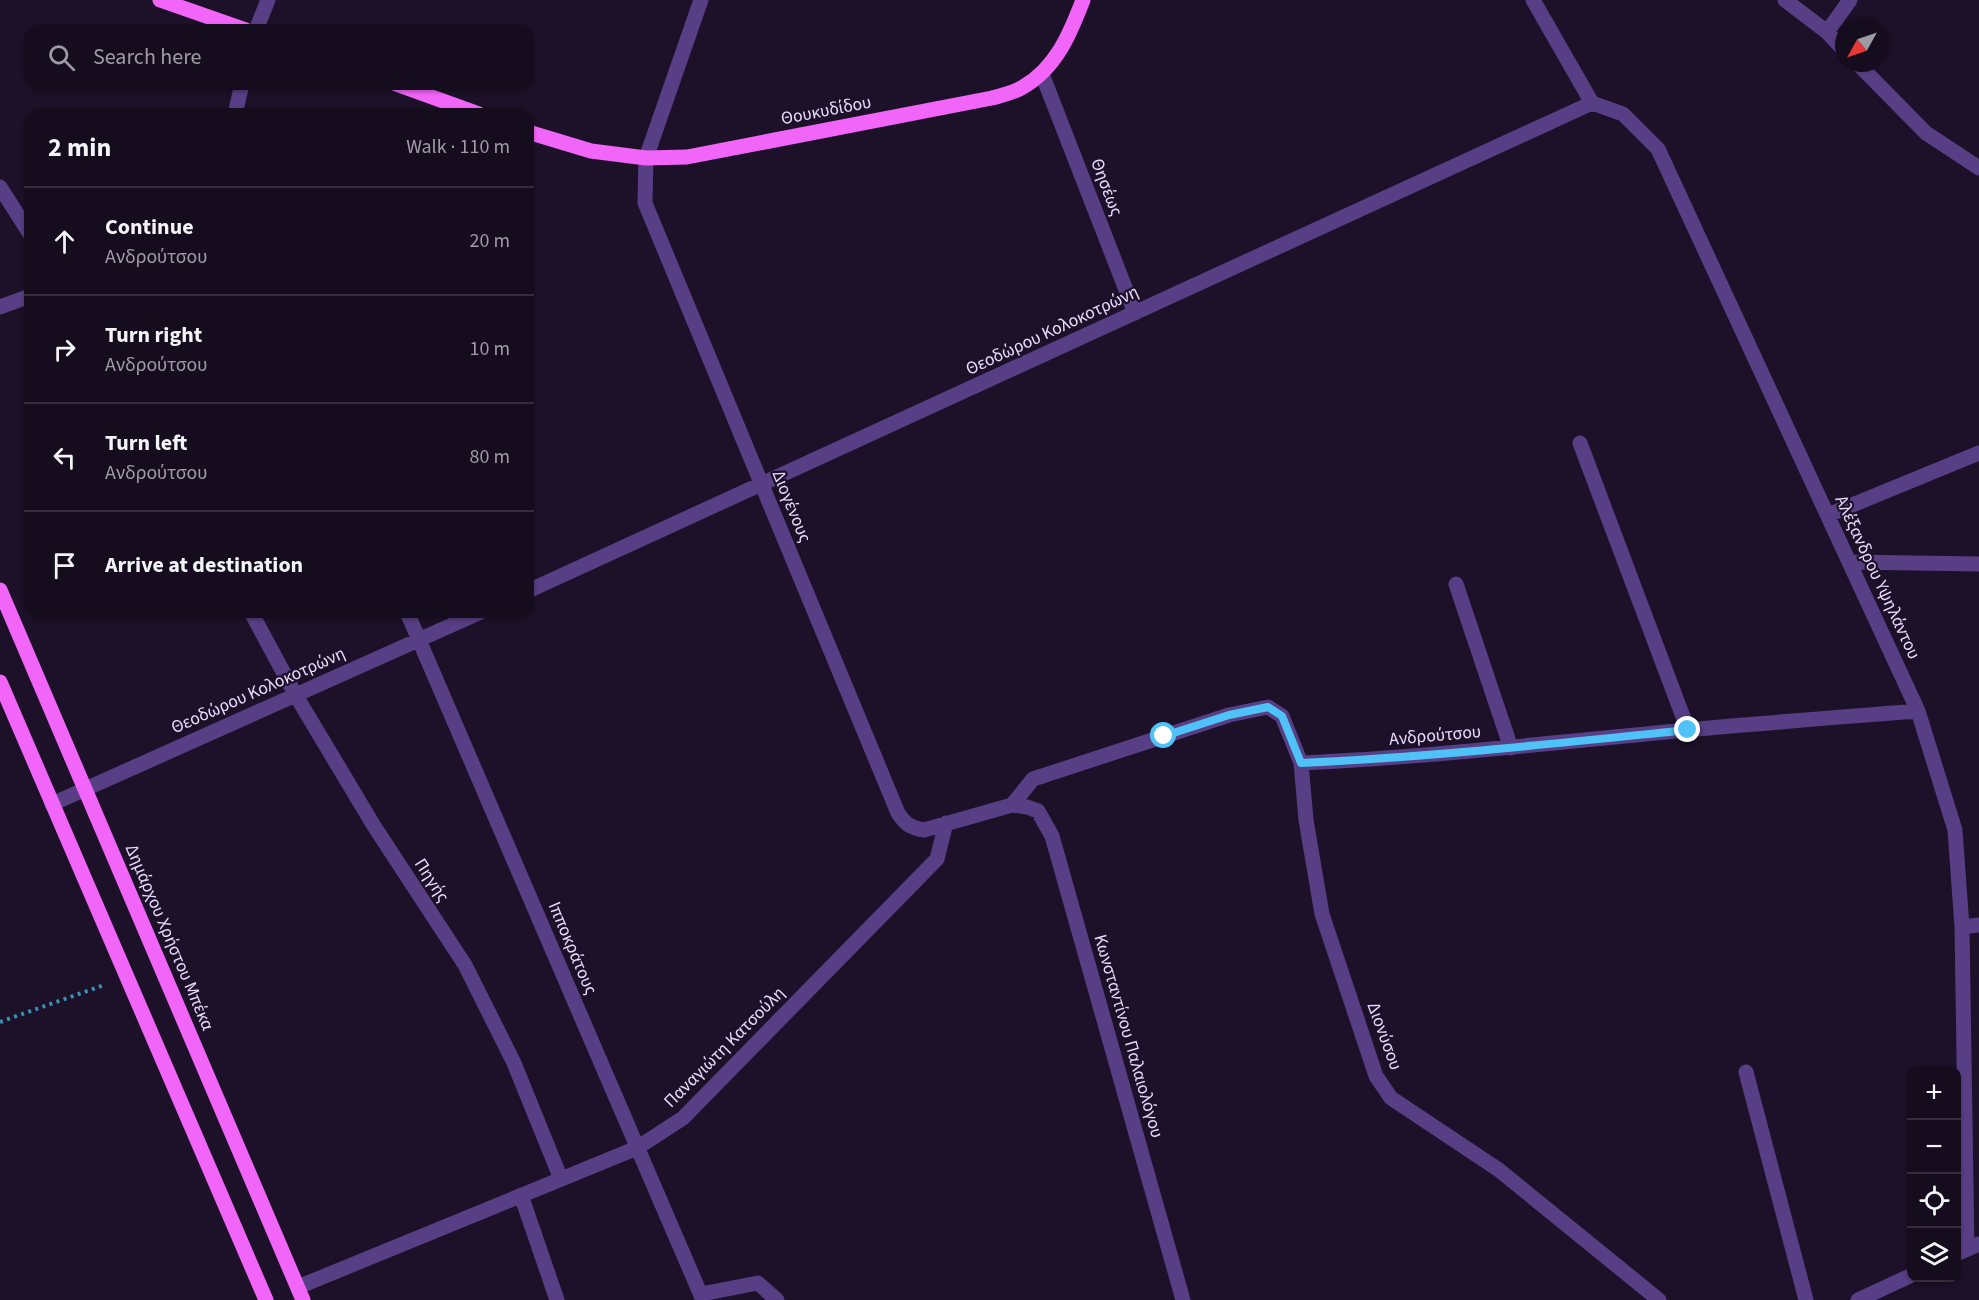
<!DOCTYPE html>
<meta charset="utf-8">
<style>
:root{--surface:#150d1e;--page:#221b2b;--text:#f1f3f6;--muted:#9d9ca4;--line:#342d3c}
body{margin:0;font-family:"Source Sans 3",sans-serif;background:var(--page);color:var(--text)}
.controls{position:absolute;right:18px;bottom:18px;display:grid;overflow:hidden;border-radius:12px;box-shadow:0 2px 4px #0004}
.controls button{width:54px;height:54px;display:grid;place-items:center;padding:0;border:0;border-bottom:2px solid var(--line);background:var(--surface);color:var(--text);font:30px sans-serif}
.compass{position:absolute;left:1835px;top:18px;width:54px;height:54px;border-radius:50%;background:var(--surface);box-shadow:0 2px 4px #0004;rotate:230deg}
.stop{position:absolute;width:18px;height:18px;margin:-14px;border:4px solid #4fc3f7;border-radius:50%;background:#fff}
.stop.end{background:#4fc3f7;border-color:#fff;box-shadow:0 2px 6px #0008}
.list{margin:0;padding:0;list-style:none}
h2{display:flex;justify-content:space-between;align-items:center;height:78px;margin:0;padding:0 24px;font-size:26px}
h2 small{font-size:20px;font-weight:400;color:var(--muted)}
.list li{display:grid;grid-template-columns:39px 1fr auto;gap:18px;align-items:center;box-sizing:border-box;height:108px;padding:0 24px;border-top:2px solid var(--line)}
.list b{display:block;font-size:22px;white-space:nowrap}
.list p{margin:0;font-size:20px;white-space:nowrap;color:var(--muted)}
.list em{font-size:20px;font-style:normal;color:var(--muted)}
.icon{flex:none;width:33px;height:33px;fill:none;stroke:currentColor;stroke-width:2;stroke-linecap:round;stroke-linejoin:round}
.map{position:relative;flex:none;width:1979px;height:1300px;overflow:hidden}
.search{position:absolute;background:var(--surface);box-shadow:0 2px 4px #0004;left:24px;top:24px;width:510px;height:66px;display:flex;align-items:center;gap:15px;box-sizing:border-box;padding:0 21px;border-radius:18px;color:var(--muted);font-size:22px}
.panel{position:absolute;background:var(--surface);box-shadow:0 2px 4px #0004;left:24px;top:108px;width:510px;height:510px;border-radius:18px}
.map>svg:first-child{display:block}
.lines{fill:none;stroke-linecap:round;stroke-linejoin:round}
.path{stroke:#3594b5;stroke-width:4;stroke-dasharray:3 4.5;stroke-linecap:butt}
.minor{stroke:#583e84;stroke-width:15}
.major{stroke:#f165f8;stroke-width:15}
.route{stroke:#4fc3f7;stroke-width:8}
.labels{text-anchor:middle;stroke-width:4.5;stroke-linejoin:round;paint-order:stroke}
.street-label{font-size:18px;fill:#e9d9fd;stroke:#1c1128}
</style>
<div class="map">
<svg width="1979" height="1300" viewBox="0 0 1979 1300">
<rect width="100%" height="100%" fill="#1c1128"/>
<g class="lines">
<path class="path" d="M0,1022L104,985"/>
<path class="minor" d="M701,0L646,158L645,203L898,813C905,824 911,828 924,830L1012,805L1027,807L1038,811L1052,836L1183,1300
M1533,0L1592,103L1623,114L1658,149L1918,711L1955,830L1962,927L1967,1249
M1785,0L1827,32L1844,50
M256,30L268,0
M1827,32L1850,0
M1857,63L1926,133L1979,168
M1042,74L1135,313
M235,114L242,84
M0,187L30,234
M0,307L30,296
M1580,443L1688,730
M1828,515L1979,453
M1850,562L1979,564
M1456,584L1511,748
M528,591L1592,103
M251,612L295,694L374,826L465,965L514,1063L561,1179
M407,612L703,1300
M1301,763L1306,820L1322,914L1376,1076L1391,1098L1499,1170L1659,1300
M52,804L481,612
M1012,805L1033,779L1229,715L1268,707L1282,716L1301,763C1430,757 1558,742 1687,730C1763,723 1841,717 1918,711
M1962,927L1979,925
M1746,1072L1806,1300
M521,1195L557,1300
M1956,1254L1979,1244
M298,1287L637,1148L683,1118L937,859L946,823
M701,1294L758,1283L777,1300
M1858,1300L1912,1275"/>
<path class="major" d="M160,0L246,30
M396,84L479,114
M528,132L591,151L646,158L687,157L992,98C1002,95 1014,93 1023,87C1056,68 1070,34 1083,0
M0,590L303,1300
M0,682L266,1300"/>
</g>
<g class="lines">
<path class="route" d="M1164,736L1229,715L1268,707L1282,716L1301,763C1431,757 1559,743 1688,730"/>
</g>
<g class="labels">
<g class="street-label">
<text transform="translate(826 110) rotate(-11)" y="6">Θουκυδίδου</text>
<text transform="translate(1107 187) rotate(69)" y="6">Θησέως</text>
<text transform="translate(1052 330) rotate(-25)" y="6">Θεοδώρου Κολοκοτρώνη</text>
<text transform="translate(792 506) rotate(68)" y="6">Διογένους</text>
<text transform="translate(1878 577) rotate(65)" y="6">Αλέξανδρου Υψηλάντου</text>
<text transform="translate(258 690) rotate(-24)" y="6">Θεοδώρου Κολοκοτρώνη</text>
<text transform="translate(1435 735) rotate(-5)" y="6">Ανδρούτσου</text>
<text transform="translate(432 880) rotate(57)" y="6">Πηγής</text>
<text transform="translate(170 937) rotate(67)" y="6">Δημάρχου Χρήστου Μπέκα</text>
<text transform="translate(573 948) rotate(67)" y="6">Ιπποκράτους</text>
<text transform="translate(1129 1036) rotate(74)" y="6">Κωνσταντίνου Παλαιολόγου</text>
<text transform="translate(1385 1036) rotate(70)" y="6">Διονύσου</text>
<text transform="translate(724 1047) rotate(-45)" y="6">Παναγιώτη Κατσούλη</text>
</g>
</g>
</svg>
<div class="controls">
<button>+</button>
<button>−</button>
<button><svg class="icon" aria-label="locate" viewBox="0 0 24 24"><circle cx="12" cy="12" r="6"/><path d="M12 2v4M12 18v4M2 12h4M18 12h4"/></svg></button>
<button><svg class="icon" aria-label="layers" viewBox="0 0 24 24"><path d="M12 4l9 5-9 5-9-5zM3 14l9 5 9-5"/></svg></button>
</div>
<svg class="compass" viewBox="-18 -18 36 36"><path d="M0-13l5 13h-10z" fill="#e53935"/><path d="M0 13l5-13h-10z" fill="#9d9ca4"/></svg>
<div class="stop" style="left:1164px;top:736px"></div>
<div class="stop end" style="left:1688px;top:730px"></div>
<div class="search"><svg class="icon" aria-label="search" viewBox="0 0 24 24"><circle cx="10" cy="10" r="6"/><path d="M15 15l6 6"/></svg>Search here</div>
<section class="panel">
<h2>2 min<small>Walk · 110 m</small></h2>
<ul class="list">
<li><svg class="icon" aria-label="ahead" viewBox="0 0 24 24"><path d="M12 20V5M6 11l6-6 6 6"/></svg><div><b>Continue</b><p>Ανδρούτσου</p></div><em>20 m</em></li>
<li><svg class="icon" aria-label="right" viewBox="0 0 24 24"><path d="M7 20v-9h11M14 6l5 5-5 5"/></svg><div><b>Turn right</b><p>Ανδρούτσου</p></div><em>10 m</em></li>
<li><svg class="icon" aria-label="left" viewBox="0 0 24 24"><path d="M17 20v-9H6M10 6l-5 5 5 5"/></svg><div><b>Turn left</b><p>Ανδρούτσου</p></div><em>80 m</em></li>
<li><svg class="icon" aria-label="arrive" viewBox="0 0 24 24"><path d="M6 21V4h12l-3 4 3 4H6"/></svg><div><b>Arrive at destination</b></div></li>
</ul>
</section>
</div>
